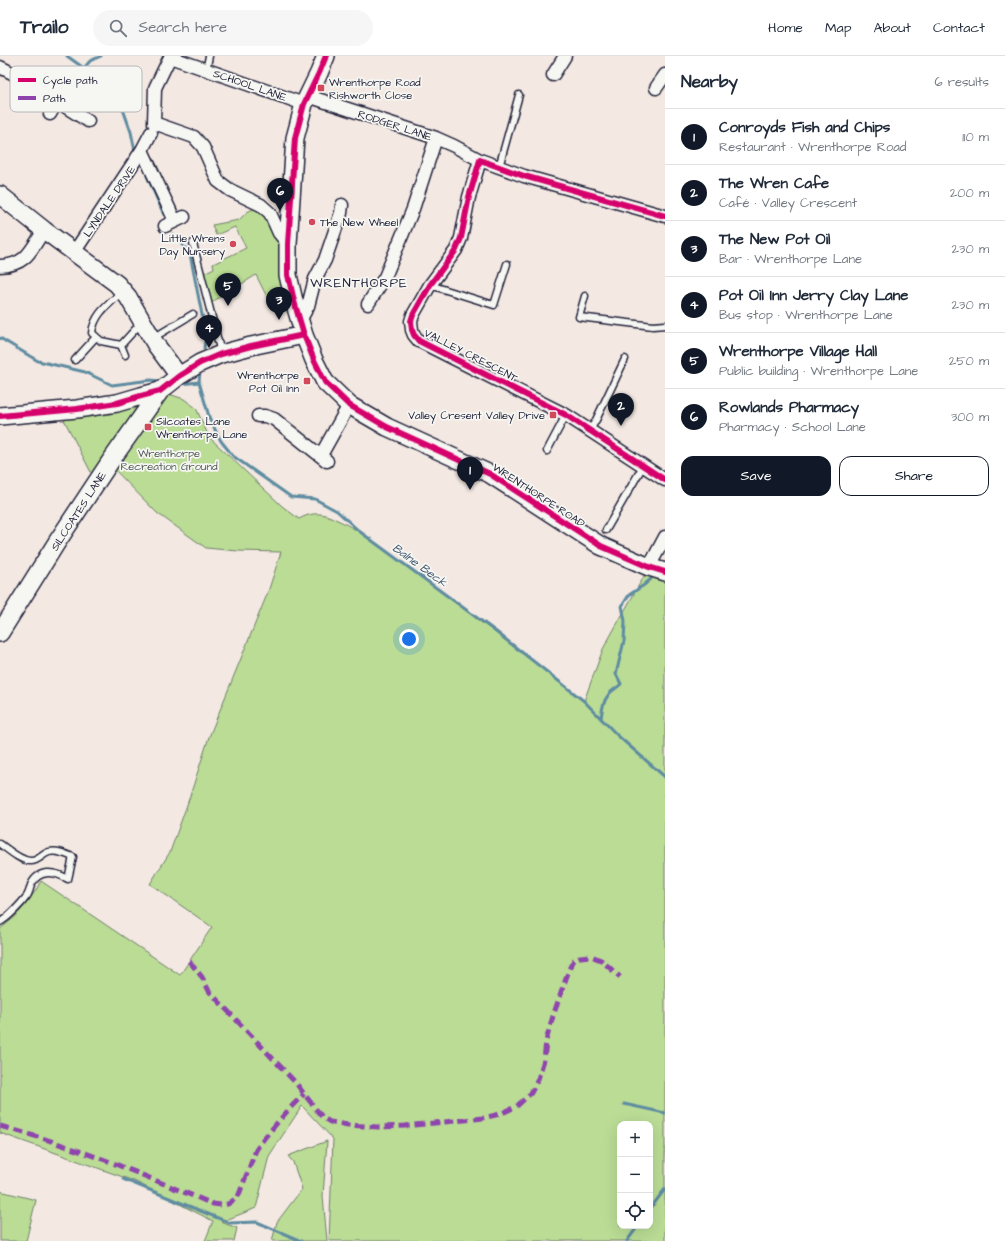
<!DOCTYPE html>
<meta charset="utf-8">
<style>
:root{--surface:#fff;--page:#f6f6f7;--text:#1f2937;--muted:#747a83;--line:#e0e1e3;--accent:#111827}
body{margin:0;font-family:"Architects Daughter",sans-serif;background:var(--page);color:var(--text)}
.controls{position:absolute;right:12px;bottom:12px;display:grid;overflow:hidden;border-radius:8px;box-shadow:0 4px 16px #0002}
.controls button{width:36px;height:36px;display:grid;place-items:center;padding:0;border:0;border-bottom:1px solid var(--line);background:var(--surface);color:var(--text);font:20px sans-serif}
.you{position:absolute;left:409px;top:583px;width:14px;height:14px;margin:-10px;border:3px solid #fff;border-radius:50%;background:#1a73e8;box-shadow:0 0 0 6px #1a73e833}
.badge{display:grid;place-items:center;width:26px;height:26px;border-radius:50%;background:var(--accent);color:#fff;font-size:13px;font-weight:700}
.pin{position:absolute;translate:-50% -33px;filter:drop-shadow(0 1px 2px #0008)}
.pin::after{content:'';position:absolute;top:21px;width:14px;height:12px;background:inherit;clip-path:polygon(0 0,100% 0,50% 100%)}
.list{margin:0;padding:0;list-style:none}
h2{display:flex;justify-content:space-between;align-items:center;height:52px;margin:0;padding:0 16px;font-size:17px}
h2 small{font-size:13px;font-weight:400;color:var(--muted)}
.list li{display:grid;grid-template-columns:26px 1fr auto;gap:12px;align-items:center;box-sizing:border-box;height:56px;padding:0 16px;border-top:1px solid var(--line)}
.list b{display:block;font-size:15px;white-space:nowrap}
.list p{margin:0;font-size:13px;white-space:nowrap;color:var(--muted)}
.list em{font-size:13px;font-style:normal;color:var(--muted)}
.actions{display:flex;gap:8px;padding:12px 16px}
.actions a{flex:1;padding:9px 0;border:1px solid var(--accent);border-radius:12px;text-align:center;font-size:14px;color:var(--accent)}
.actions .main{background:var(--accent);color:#fff}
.icon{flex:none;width:22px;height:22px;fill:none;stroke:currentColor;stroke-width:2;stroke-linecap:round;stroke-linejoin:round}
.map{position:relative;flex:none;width:665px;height:1185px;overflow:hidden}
header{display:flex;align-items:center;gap:24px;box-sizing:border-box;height:56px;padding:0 20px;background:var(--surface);border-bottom:1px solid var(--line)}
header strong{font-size:19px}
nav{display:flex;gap:22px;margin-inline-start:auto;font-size:14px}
.search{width:280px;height:36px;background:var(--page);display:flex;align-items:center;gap:10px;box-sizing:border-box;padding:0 14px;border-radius:22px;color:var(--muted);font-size:15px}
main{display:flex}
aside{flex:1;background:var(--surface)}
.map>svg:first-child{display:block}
.green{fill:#badc95;stroke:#6e7f68;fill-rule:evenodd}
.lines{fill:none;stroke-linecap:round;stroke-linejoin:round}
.stream{stroke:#5e8ca1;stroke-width:3}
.lane-casing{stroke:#22223b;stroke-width:9}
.street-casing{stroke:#22223b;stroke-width:15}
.secondary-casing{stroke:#22223b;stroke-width:20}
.lane{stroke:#f6f6f2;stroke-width:6}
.street{stroke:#f6f6f2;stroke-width:12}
.secondary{stroke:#f6f6f2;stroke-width:17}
.quiet{stroke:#8e44ad;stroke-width:5;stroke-dasharray:10 5;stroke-linecap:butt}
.cycleway-casing{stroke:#f6f6f2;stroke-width:8}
.cycleway{stroke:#d6006c;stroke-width:6}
.poi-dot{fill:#d1495b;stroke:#f6f6f2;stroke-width:1.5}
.labels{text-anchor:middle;stroke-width:3.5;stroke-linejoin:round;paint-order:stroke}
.poi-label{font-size:11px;fill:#22223b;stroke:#f6f6f2;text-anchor:start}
.street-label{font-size:11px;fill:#22223b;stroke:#f6f6f2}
.park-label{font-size:11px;fill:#505a56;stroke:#f6f6f2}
.water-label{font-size:12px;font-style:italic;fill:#40576e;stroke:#f6f6f2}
.quarter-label{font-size:13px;letter-spacing:1px;fill:#22223b;stroke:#f6f6f2}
.key{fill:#f6f6f2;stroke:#b6b6bb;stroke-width:1}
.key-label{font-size:11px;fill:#22223b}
</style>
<header>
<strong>Trailo</strong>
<div class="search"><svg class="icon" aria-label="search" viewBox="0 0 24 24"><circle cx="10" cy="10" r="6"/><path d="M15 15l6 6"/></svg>Search here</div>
<nav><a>Home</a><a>Map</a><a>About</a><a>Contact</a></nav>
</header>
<main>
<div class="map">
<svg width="665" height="1185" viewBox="0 0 665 1185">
<rect width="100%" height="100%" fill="#f3e8e2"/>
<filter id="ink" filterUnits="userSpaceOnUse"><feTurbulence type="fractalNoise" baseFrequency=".025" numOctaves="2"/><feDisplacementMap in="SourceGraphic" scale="8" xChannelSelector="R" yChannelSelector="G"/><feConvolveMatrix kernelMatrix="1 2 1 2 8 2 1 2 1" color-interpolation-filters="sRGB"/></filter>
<g filter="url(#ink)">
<path class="green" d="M253,153L260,154L279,177L292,236L269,245L256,219L237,231L230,233L209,249L204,217L214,212L213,208L246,192L235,171L216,179L212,169L239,164L247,156Z
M160,335L184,343L196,352L209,381L282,450L299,463C310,457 319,456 331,461C364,475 393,500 422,522C476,562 530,603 584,645L603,593L649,511L665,516V1185H329L333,1083L302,1050L269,1100L256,1152L221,1166L237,1172L234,1185H205L213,1165L134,1125L0,1077V873C18,860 31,844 41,825L180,919L212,871L150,828L170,796L188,746L209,681L268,536L281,496L238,495L206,492L157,457L109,408L96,426L59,354ZM620,1068H650V1170H620Z
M327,1085L323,1140L327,1185H272L277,1166L302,1133L293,1106L288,1100Z
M0,1135L36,1144L26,1185H0Z"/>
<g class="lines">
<path class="stream" d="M67,0L117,36L131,76L135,95
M84,12L90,5L101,0
M147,120L164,159
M173,178L190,198L206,279L204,292
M0,282L38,305L85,316L112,329L151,324L159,325
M200,315L199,326L210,364L221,385L233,400L291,441L315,443L337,455L359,475L495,575L584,645L618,680L665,721
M181,328L199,326
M601,663C602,654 603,645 609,638C612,634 617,632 621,628L616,618L624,585L625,565L622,550L629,539L644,529L651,523
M624,1048L665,1057
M123,1123L230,1167L257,1166L301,1185
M650,1153L665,1133
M627,1185L638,1170"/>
<g class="lane-casing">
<path id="lane" d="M206,15L209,0
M499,111L519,39
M193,187L221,297
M430,229L494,249L507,208
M122,236C108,249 94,258 92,277L101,285L121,289L141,267
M585,240L579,261L653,270L665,269
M153,282L193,258
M121,289L125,299
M75,304L96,281
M590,374L596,364L625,303
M547,395L566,359
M606,474L643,410
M0,788C9,794 19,804 30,805C38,806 42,798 49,796C57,794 66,798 73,801L68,823C56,816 39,812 31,829C30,833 29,837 27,840C21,848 8,862 0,866"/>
</g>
<g class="street-casing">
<path id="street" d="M0,11L12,17L88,65
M553,19L565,0
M656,32L665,19
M308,40L436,82L454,90L480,104
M50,58L57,46
M142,94L175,165
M665,160L524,120L480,104L469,141L461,182L456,194L430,229L413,259L411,265L412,274L414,279L419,285L566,359L665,424
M165,170L184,161
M288,188L279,177L270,157L261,149L230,134L218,125L203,91L194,81L154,67L155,32L170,1L304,48
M75,195L142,94L151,77
M0,210C27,209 31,194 44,174
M368,248L385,221L413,153L436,82
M300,265L308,250L315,223L325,204L341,157L342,149
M258,360H265L274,363L327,405
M321,399L349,349
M649,511L665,481"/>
</g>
<g class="secondary-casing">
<path id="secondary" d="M326,0L319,17L304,48L295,82L288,188V219L294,245L304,279L314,304L325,326L349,349L387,371L490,418L601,490L649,511L665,516
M0,139L44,174L117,228L128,241L156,289L179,320
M0,360L77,353L117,347L141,340L160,335L179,320L200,307L221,298L251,290L304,279
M0,577L57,486L110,406L160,335"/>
</g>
<use href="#lane" class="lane"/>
<use href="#street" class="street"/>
<use href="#secondary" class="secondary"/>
<path class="quiet" d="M189,905L202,921L209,935L295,1026L322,1061L330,1066L348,1069L378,1071L405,1070L483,1062L500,1058L517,1050L531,1037L538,1023L544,1004L546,985L553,960L570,911L574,904L580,901L591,900L601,904L620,921
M0,1070L45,1083L108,1105L213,1148L221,1149L228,1148L238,1141L256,1094L265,1081L290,1052L304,1038"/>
<g class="cycleway-casing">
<path id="cycleway" d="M326,0L319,17L304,48L295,82L288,188V219L294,245L304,279L314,304L325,326L349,349L387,371L490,418L601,490L649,511L665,516
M665,160L524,120L480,104L469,141L461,182L456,194L430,229L413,259L411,265L412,274L414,279L419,285L566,359L665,424
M0,360L77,353L117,347L141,340L160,335L179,320L200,307L221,298L251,290L304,279"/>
</g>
<use href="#cycleway" class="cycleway"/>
</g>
</g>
<g class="poi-dot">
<rect x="317" y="28" width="8" height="8" rx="2"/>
<circle cx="312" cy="166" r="4"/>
<circle cx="233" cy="188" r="4"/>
<rect x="303" y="321" width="8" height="8" rx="2"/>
<rect x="549" y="355" width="8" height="8" rx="2"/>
<rect x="144" y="367" width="8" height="8" rx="2"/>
</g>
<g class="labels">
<g class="poi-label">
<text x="329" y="30">Wrenthorpe Road<tspan x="329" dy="13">Rishworth Close</tspan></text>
<text x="320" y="170">The New Wheel</text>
<text x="225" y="186" text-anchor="end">Little Wrens<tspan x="225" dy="13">Day Nursery</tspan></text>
<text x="299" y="323" text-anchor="end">Wrenthorpe<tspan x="299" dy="13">Pot Oil Inn</tspan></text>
<text x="545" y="363" text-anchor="end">Valley Cresent Valley Drive</text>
<text x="156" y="369">Silcoates Lane<tspan x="156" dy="13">Wrenthorpe Lane</tspan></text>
</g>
<g class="street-label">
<text transform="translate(250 29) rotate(19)" y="4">SCHOOL LANE</text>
<text transform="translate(395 69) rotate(18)" y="4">RODGER LANE</text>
<text transform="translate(109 145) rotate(-56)" y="4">LYNDALE DRIVE</text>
<text transform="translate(471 299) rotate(27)" y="4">VALLEY CRESCENT</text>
<text transform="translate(539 439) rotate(33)" y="4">WRENTHORPE ROAD</text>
<text transform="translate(78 455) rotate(-57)" y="4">SILCOATES LANE</text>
</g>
<g class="park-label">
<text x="169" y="401">Wrenthorpe<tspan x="169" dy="13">Recreation Ground</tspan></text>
</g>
<g class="water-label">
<text transform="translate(420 509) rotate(36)" y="4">Balne Beck</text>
</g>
<g class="quarter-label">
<text x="359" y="231">WRENTHORPE</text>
</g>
</g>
<rect x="10" y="10" width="132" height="46" rx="6" class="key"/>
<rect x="18" y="22" width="18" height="4" fill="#d6006c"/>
<rect x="18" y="40" width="18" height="4" fill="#8e44ad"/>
<g class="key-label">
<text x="43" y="28">Cycle path</text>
<text x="43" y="46">Path</text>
</g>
</svg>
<div class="controls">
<button>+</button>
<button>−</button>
<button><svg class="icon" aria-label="locate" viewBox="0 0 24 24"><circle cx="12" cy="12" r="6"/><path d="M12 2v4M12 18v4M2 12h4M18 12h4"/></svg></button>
</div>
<div class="you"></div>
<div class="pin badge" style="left:470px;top:434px">1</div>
<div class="pin badge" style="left:621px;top:370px">2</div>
<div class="pin badge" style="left:279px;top:264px">3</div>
<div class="pin badge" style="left:209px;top:292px">4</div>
<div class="pin badge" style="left:228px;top:250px">5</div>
<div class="pin badge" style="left:280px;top:155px">6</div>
</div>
<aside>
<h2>Nearby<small>6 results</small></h2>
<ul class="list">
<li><span class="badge">1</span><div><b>Conroyds Fish and Chips</b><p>Restaurant · Wrenthorpe Road</p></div><em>110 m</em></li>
<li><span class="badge">2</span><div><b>The Wren Cafe</b><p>Café · Valley Crescent</p></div><em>200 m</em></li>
<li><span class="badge">3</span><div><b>The New Pot Oil</b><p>Bar · Wrenthorpe Lane</p></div><em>230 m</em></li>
<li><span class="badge">4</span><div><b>Pot Oil Inn Jerry Clay Lane</b><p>Bus stop · Wrenthorpe Lane</p></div><em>230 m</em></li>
<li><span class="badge">5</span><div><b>Wrenthorpe Village Hall</b><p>Public building · Wrenthorpe Lane</p></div><em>250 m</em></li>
<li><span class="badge">6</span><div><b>Rowlands Pharmacy</b><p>Pharmacy · School Lane</p></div><em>300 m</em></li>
</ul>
<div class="actions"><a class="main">Save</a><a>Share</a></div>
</aside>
</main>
